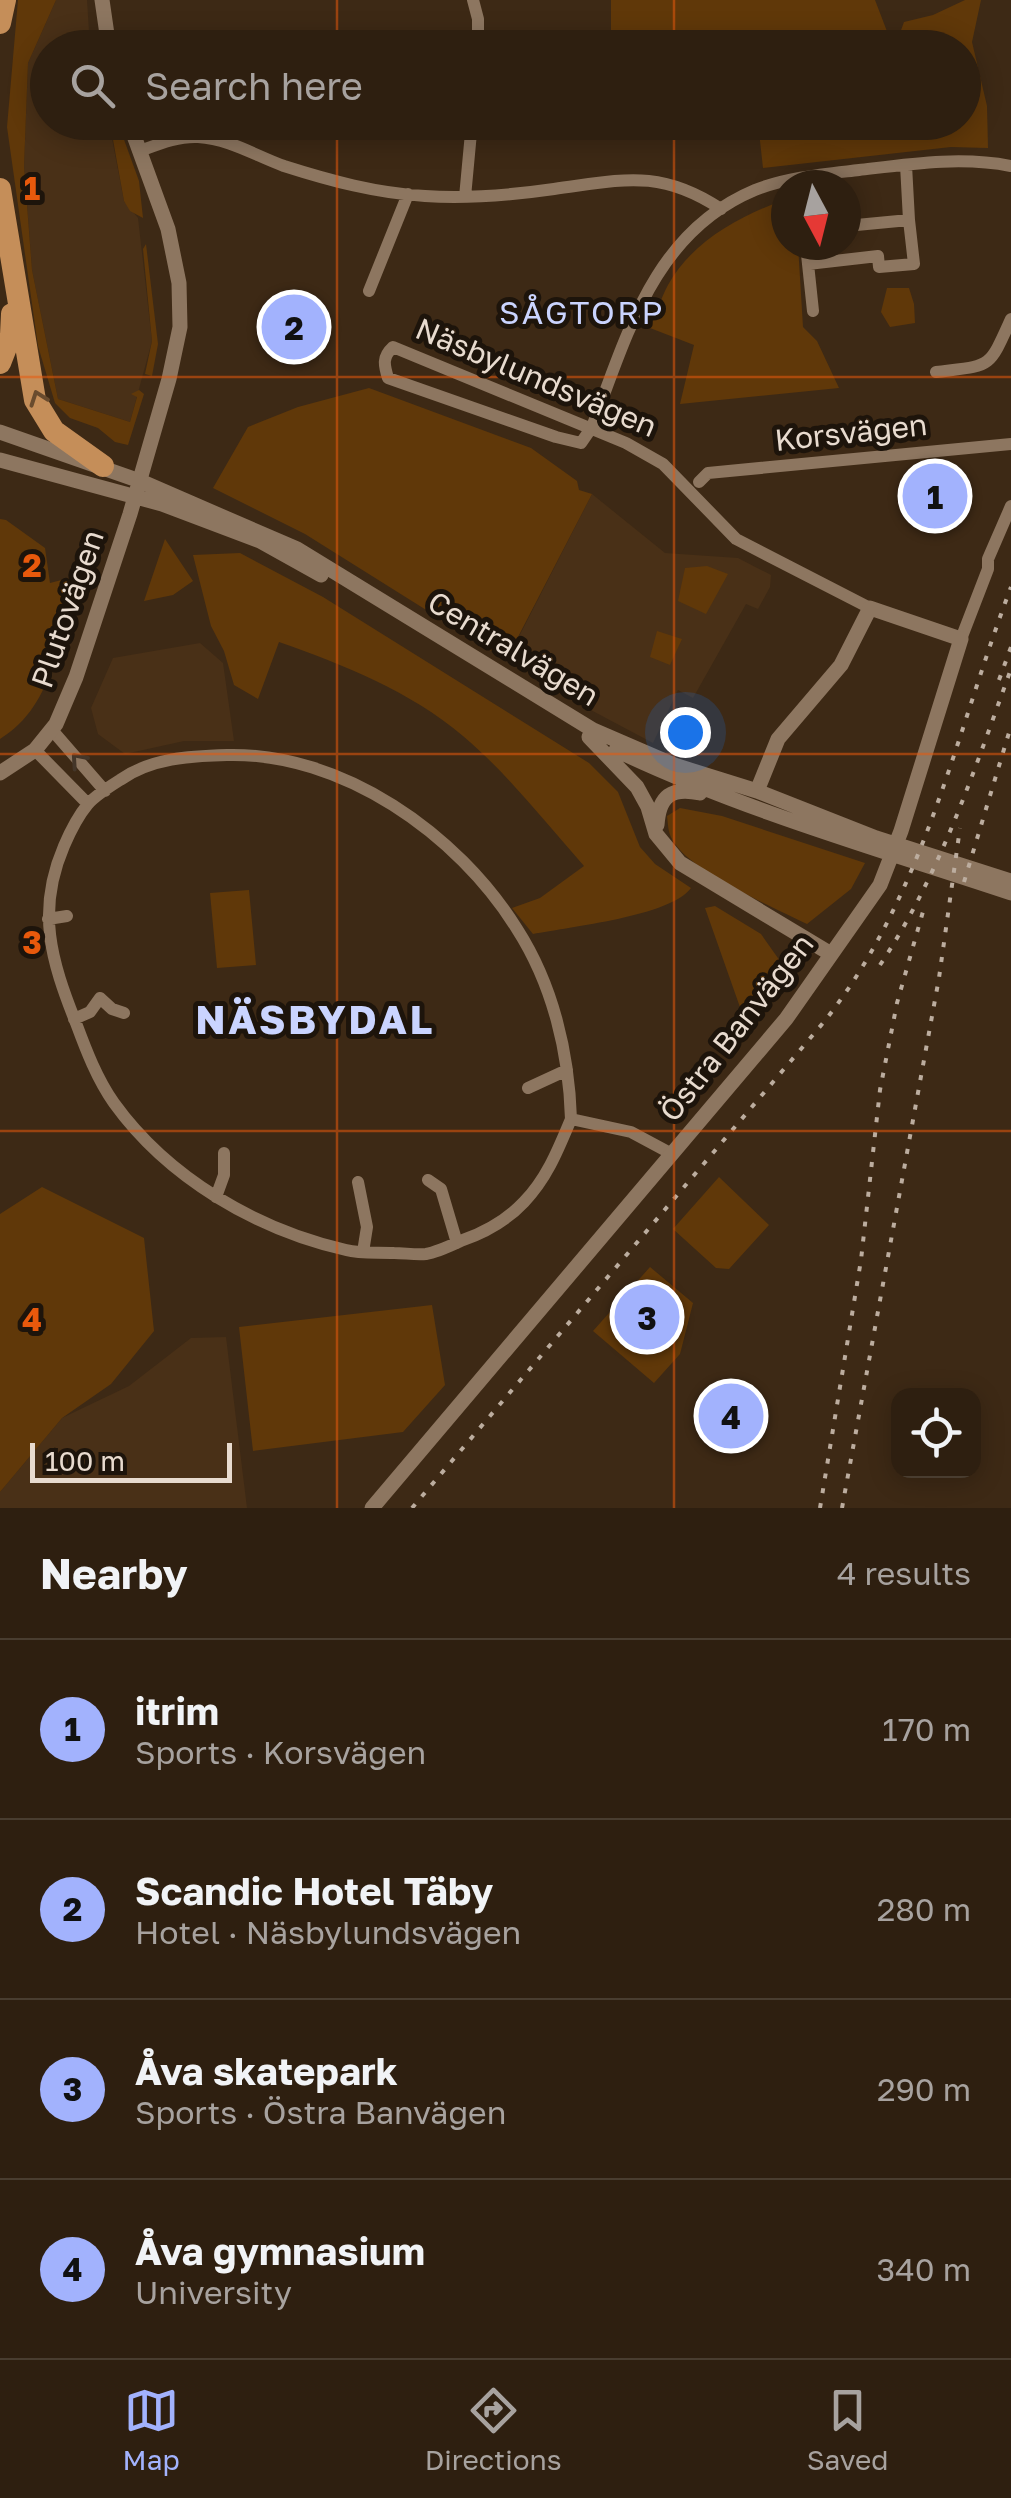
<!DOCTYPE html>
<meta charset="utf-8">
<style>
:root{--surface:#2e1f10;--page:#362719;--text:#f1f3f6;--muted:#a7a29f;--line:#493d30;--accent:#a2b2fd}
body{margin:0;font-family:"Golos Text",sans-serif;background:var(--page);color:var(--text)}
.controls{position:absolute;right:30px;bottom:30px;display:grid;overflow:hidden;border-radius:20px;box-shadow:0 5px 25px #0003}
.controls button{width:90px;height:90px;display:grid;place-items:center;padding:0;border:0;border-bottom:2px solid var(--line);background:var(--surface);color:var(--text);font:50px sans-serif}
.compass{position:absolute;left:771px;top:170px;width:90px;height:90px;border-radius:50%;background:var(--surface);box-shadow:0 5px 25px #0003;rotate:173deg}
.scale{position:absolute;left:30px;bottom:25px;width:202px;box-sizing:border-box;padding-left:10px;border:5px solid #e8dbcf;border-top:0;font-size:28px;line-height:35px;white-space:nowrap;color:#e8dbcf;-webkit-text-stroke:8px #1d140b;paint-order:stroke}
.you{position:absolute;left:685px;top:732px;width:35px;height:35px;margin:-25px;border:8px solid #fff;border-radius:50%;background:#1a73e8;box-shadow:0 0 0 15px #1a73e833}
.badge{display:grid;place-items:center;width:65px;height:65px;border-radius:50%;background:var(--accent);color:#111;font-size:32px;font-weight:700}
.pin{position:absolute;translate:-50% -50%;border:5px solid #fff;box-shadow:0 2px 10px #0006}
.list{margin:0;padding:0;list-style:none}
h2{display:flex;justify-content:space-between;align-items:center;height:130px;margin:0;padding:0 40px;font-size:42px}
h2 small{font-size:32px;font-weight:400;color:var(--muted)}
.list li{display:grid;grid-template-columns:65px 1fr auto;gap:30px;align-items:center;box-sizing:border-box;height:180px;padding:0 40px;border-top:2px solid var(--line)}
.list b{display:block;font-size:38px;white-space:nowrap}
.list p{margin:0;font-size:32px;white-space:nowrap;color:var(--muted)}
.list em{font-size:32px;font-style:normal;color:var(--muted)}
.icon{flex:none;width:55px;height:55px;fill:none;stroke:currentColor;stroke-width:2;stroke-linecap:round;stroke-linejoin:round}
.map{position:relative;flex:none;width:1011px;height:1508px;overflow:hidden}
.search{position:absolute;background:var(--surface);box-shadow:0 5px 25px #0003;left:30px;right:30px;top:30px;height:110px;display:flex;align-items:center;gap:25px;box-sizing:border-box;padding:0 35px;border-radius:55px;color:var(--muted);font-size:38px}
.sheet{height:850px;background:var(--surface)}
nav{display:flex;justify-content:space-around;align-items:center;box-sizing:border-box;height:140px;border-top:2px solid var(--line);background:var(--surface);font-size:28px;color:var(--muted)}
nav a{display:grid;justify-items:center;gap:5px}
nav .on{color:var(--accent)}
.map>svg:first-child{display:block}
.built{fill:#493017}
.green{fill:#603809}
.lines{fill:none;stroke-linecap:round;stroke-linejoin:round}
.minor{stroke:#8d7660;stroke-width:12}
.tertiary{stroke:#8d7660;stroke-width:15}
.motorway{stroke:#c58e59;stroke-width:22}
.rail{stroke:#bcad9f;stroke-width:4;stroke-dasharray:5 10;stroke-linecap:butt}
.oneway{stroke:#694b2e}
.oneway2{stroke:#443629}
.grid{fill:none;stroke:#e8590c;stroke-width:2.5;stroke-opacity:0.55}
.labels{text-anchor:middle;stroke-width:10;stroke-linejoin:round;paint-order:stroke}
.street-label{font-size:30px;fill:#e8dbcf;stroke:#1d140b}
.neighbourhood-label{font-size:32px;letter-spacing:2.5px;fill:#cad4ff;stroke:#1d140b}
.district-label{font-size:40px;font-weight:bold;letter-spacing:2.5px;fill:#cad4ff;stroke:#1d140b}
.grid-label{font-size:32px;text-anchor:middle;font-weight:bold;fill:#e8590c;stroke:#1d140b;stroke-width:10;stroke-linejoin:round;paint-order:stroke}
</style>
<div class="map">
<svg width="1011" height="1508" viewBox="0 0 1011 1508">
<rect width="100%" height="100%" fill="#3d2915"/>
<path class="built" d="M56,0H87L90,47L48,48V122L109,123L124,201L138,218L152,341L130,422L58,399L32,270L24,166L28,63Z
M592,494L665,553L738,558L771,575L770,587L758,609L746,604L693,698L678,690L653,743L572,700L507,660Z
M200,643L223,663L234,741H184L125,754L98,734L91,708L113,658Z
M226,1337L247,1508H0V1492L62,1418L129,1386L191,1338Z"/>
<path class="green" d="M18,0H56L28,63L24,166L32,270L58,399L130,422L137,397L131,394L139,390L144,394L128,445L115,442L98,428L70,418L55,403L38,346L7,127Z
M611,0H875L893,47H611Z
M965,0H981L972,42L987,106L988,148L951,147L763,168L758,123L964,122V48L895,47L904,22L933,15Z
M110,123H118L139,181L143,218L130,211L124,201Z
M786,199V245H798L803,327L817,341L839,388L680,404L694,345L650,328C656,314 661,298 668,285C693,240 741,216 786,199Z
M146,244L158,344L152,376L145,374L152,341L143,249Z
M887,288H909L914,304L915,323L890,327L881,312Z
M369,388L531,448L577,481L579,490L592,494L506,660L305,534L213,488L248,427L298,407Z
M0,519L6,520L45,548L50,583L77,576C58,633 57,704 0,739Z
M165,539L193,581L173,595L144,601Z
M240,553L323,597L589,763L618,792L640,847L655,864L691,888C671,916 569,927 533,934L512,908L540,898L584,866C545,822 508,774 463,736C410,691 344,665 279,642L258,699L234,685L224,651L211,626L193,555Z
M707,566L728,574L706,614L678,601L685,568Z
M657,631L682,639L670,665L650,657Z
M680,808L722,816L865,863L851,889L807,924C775,908 687,870 672,839C668,833 668,823 667,816Z
M249,890L256,965L217,968L210,893Z
M715,906L761,934L780,961L747,1027L705,908Z
M719,1177L769,1225L729,1269L716,1268L673,1229Z
M42,1187L144,1238L154,1331L111,1384L62,1418L0,1492V1214Z
M650,1267L693,1303L680,1354L654,1383L593,1331Z
M432,1305L445,1385L403,1432L253,1451L239,1327Z"/>
<g class="lines">
<path class="minor" d="M473,0L478,19V48
M140,151C159,144 178,136 198,137C230,139 256,156 284,166C331,181 376,193 425,196C468,199 512,195 554,189C622,180 659,168 721,209
M906,165L909,220
M465,197L472,122
M806,245L813,311
M808,264L878,256L879,267L914,264L909,220L846,226
M369,291L408,194
M936,372C992,365 988,370 1011,319
M699,482L708,473L1011,444
M870,608L736,539L663,464L626,443L393,347C382,357 384,365 388,378L556,437L581,443L592,427C627,335 654,232 755,190C788,177 825,174 859,170C909,164 961,156 1011,166
M961,639L988,569V559L1011,506
M52,730L105,791
M35,750L88,804
M48,919L67,916
M74,1019L90,1012L100,998L112,1009L124,1013
M528,1088L567,1070
M571,1119C558,1150 547,1178 524,1202C507,1220 486,1232 463,1240C452,1245 438,1252 426,1254C416,1255 404,1253 394,1253C378,1252 361,1254 346,1250C257,1230 168,1178 114,1103C97,1079 86,1050 76,1023C51,960 36,911 64,846C70,832 78,816 88,804C96,795 109,787 120,780C151,758 190,756 227,755C342,752 458,834 517,929C553,985 569,1053 571,1119L631,1132L672,1154
M428,1180L441,1189L457,1243
M358,1182L367,1227L363,1252
M216,1197L224,1175V1153"/>
<path class="tertiary" d="M102,0L109,48
M0,432L140,481L297,549L593,730L674,765L757,791L876,838L1011,881
M0,460L162,504L260,541L321,575
M589,737L637,787L648,807L656,834L680,863L831,954
M616,750C742,810 879,849 1011,893
M0,773L35,750L56,724L76,677L130,514L169,379L180,327L179,283L168,229L129,122
M657,825C659,796 671,787 700,793
M372,1508L786,1019L880,885L901,831L961,639L870,608L841,665L778,739L757,791"/>
<path class="motorway" d="M0,23L5,0
M0,189L35,400L54,431L103,466
M0,363L11,335L12,314"/>
<path class="rail" d="M999,680L1011,647
M964,882L1011,726
M880,965C940,875 974,771 1011,669
M412,1508L823,1023C924,897 955,735 1011,587
M820,1508L861,1260L880,1090L897,1003L924,908
M842,1508L939,978L960,828"/>
</g>
<defs><path id="oneway-chevron" d="M-2-3.5L2.5 0L-2 3.5" fill="none" stroke-width="1.6" stroke-linecap="round" stroke-linejoin="round" transform="scale(2.5)"/></defs>
<use class="oneway" href="#oneway-chevron" transform="translate(38 398) rotate(-110)"/>
<use class="oneway2" href="#oneway-chevron" transform="translate(78 760) rotate(-131)"/>
<path class="grid" d="M337,0V48M674,0V48M337,122V1508M674,122V1508M0,377H1011M0,754H1011M0,1131H1011"/>
<g class="labels">
<g class="street-label">
<text transform="translate(536 378) rotate(23)" y="10">Näsbylundsvägen</text>
<text transform="translate(851 433) rotate(-6)" y="10">Korsvägen</text>
<text transform="translate(68 609) rotate(-71)" y="10">Plutovägen</text>
<text transform="translate(513 649) rotate(31)" y="10">Centralvägen</text>
<text transform="translate(737 1028) rotate(-52)" y="10">Östra Banvägen</text>
</g>
<g class="neighbourhood-label">
<text x="582" y="324">SÅGTORP</text>
</g>
<g class="district-label">
<text x="315" y="1034">NÄSBYDAL</text>
</g>
</g>
<g class="grid-label">
<text x="32" y="200">1</text>
<text x="32" y="577">2</text>
<text x="32" y="954">3</text>
<text x="32" y="1331">4</text>
</g>
</svg>
<div class="controls">
<button><svg class="icon" aria-label="locate" viewBox="0 0 24 24"><circle cx="12" cy="12" r="6"/><path d="M12 2v4M12 18v4M2 12h4M18 12h4"/></svg></button>
</div>
<svg class="compass" viewBox="-18 -18 36 36"><path d="M0-13l5 13h-10z" fill="#e53935"/><path d="M0 13l5-13h-10z" fill="#a7a29f"/></svg>
<div class="scale">100 m</div>
<div class="you"></div>
<div class="pin badge" style="left:935px;top:496px">1</div>
<div class="pin badge" style="left:294px;top:327px">2</div>
<div class="pin badge" style="left:647px;top:1317px">3</div>
<div class="pin badge" style="left:731px;top:1416px">4</div>
<div class="search"><svg class="icon" aria-label="search" viewBox="0 0 24 24"><circle cx="10" cy="10" r="6"/><path d="M15 15l6 6"/></svg>Search here</div>
</div>
<section class="sheet">
<h2>Nearby<small>4 results</small></h2>
<ul class="list">
<li><span class="badge">1</span><div><b>itrim</b><p>Sports · Korsvägen</p></div><em>170 m</em></li>
<li><span class="badge">2</span><div><b>Scandic Hotel Täby</b><p>Hotel · Näsbylundsvägen</p></div><em>280 m</em></li>
<li><span class="badge">3</span><div><b>Åva skatepark</b><p>Sports · Östra Banvägen</p></div><em>290 m</em></li>
<li><span class="badge">4</span><div><b>Åva gymnasium</b><p>University</p></div><em>340 m</em></li>
</ul>
</section>
<nav>
<a class="on"><svg class="icon" aria-label="map" viewBox="0 0 24 24"><path d="M3 6l6-2 6 2 6-2v14l-6 2-6-2-6 2zM9 4v14M15 6v14"/></svg>Map</a>
<a><svg class="icon" aria-label="directions" viewBox="0 0 24 24"><path d="M12 3l9 9-9 9-9-9zM9 14v-3h6M13 9l2 2-2 2"/></svg>Directions</a>
<a><svg class="icon" aria-label="saved" viewBox="0 0 24 24"><path d="M7 4h10v16l-5-4-5 4z"/></svg>Saved</a>
</nav>
